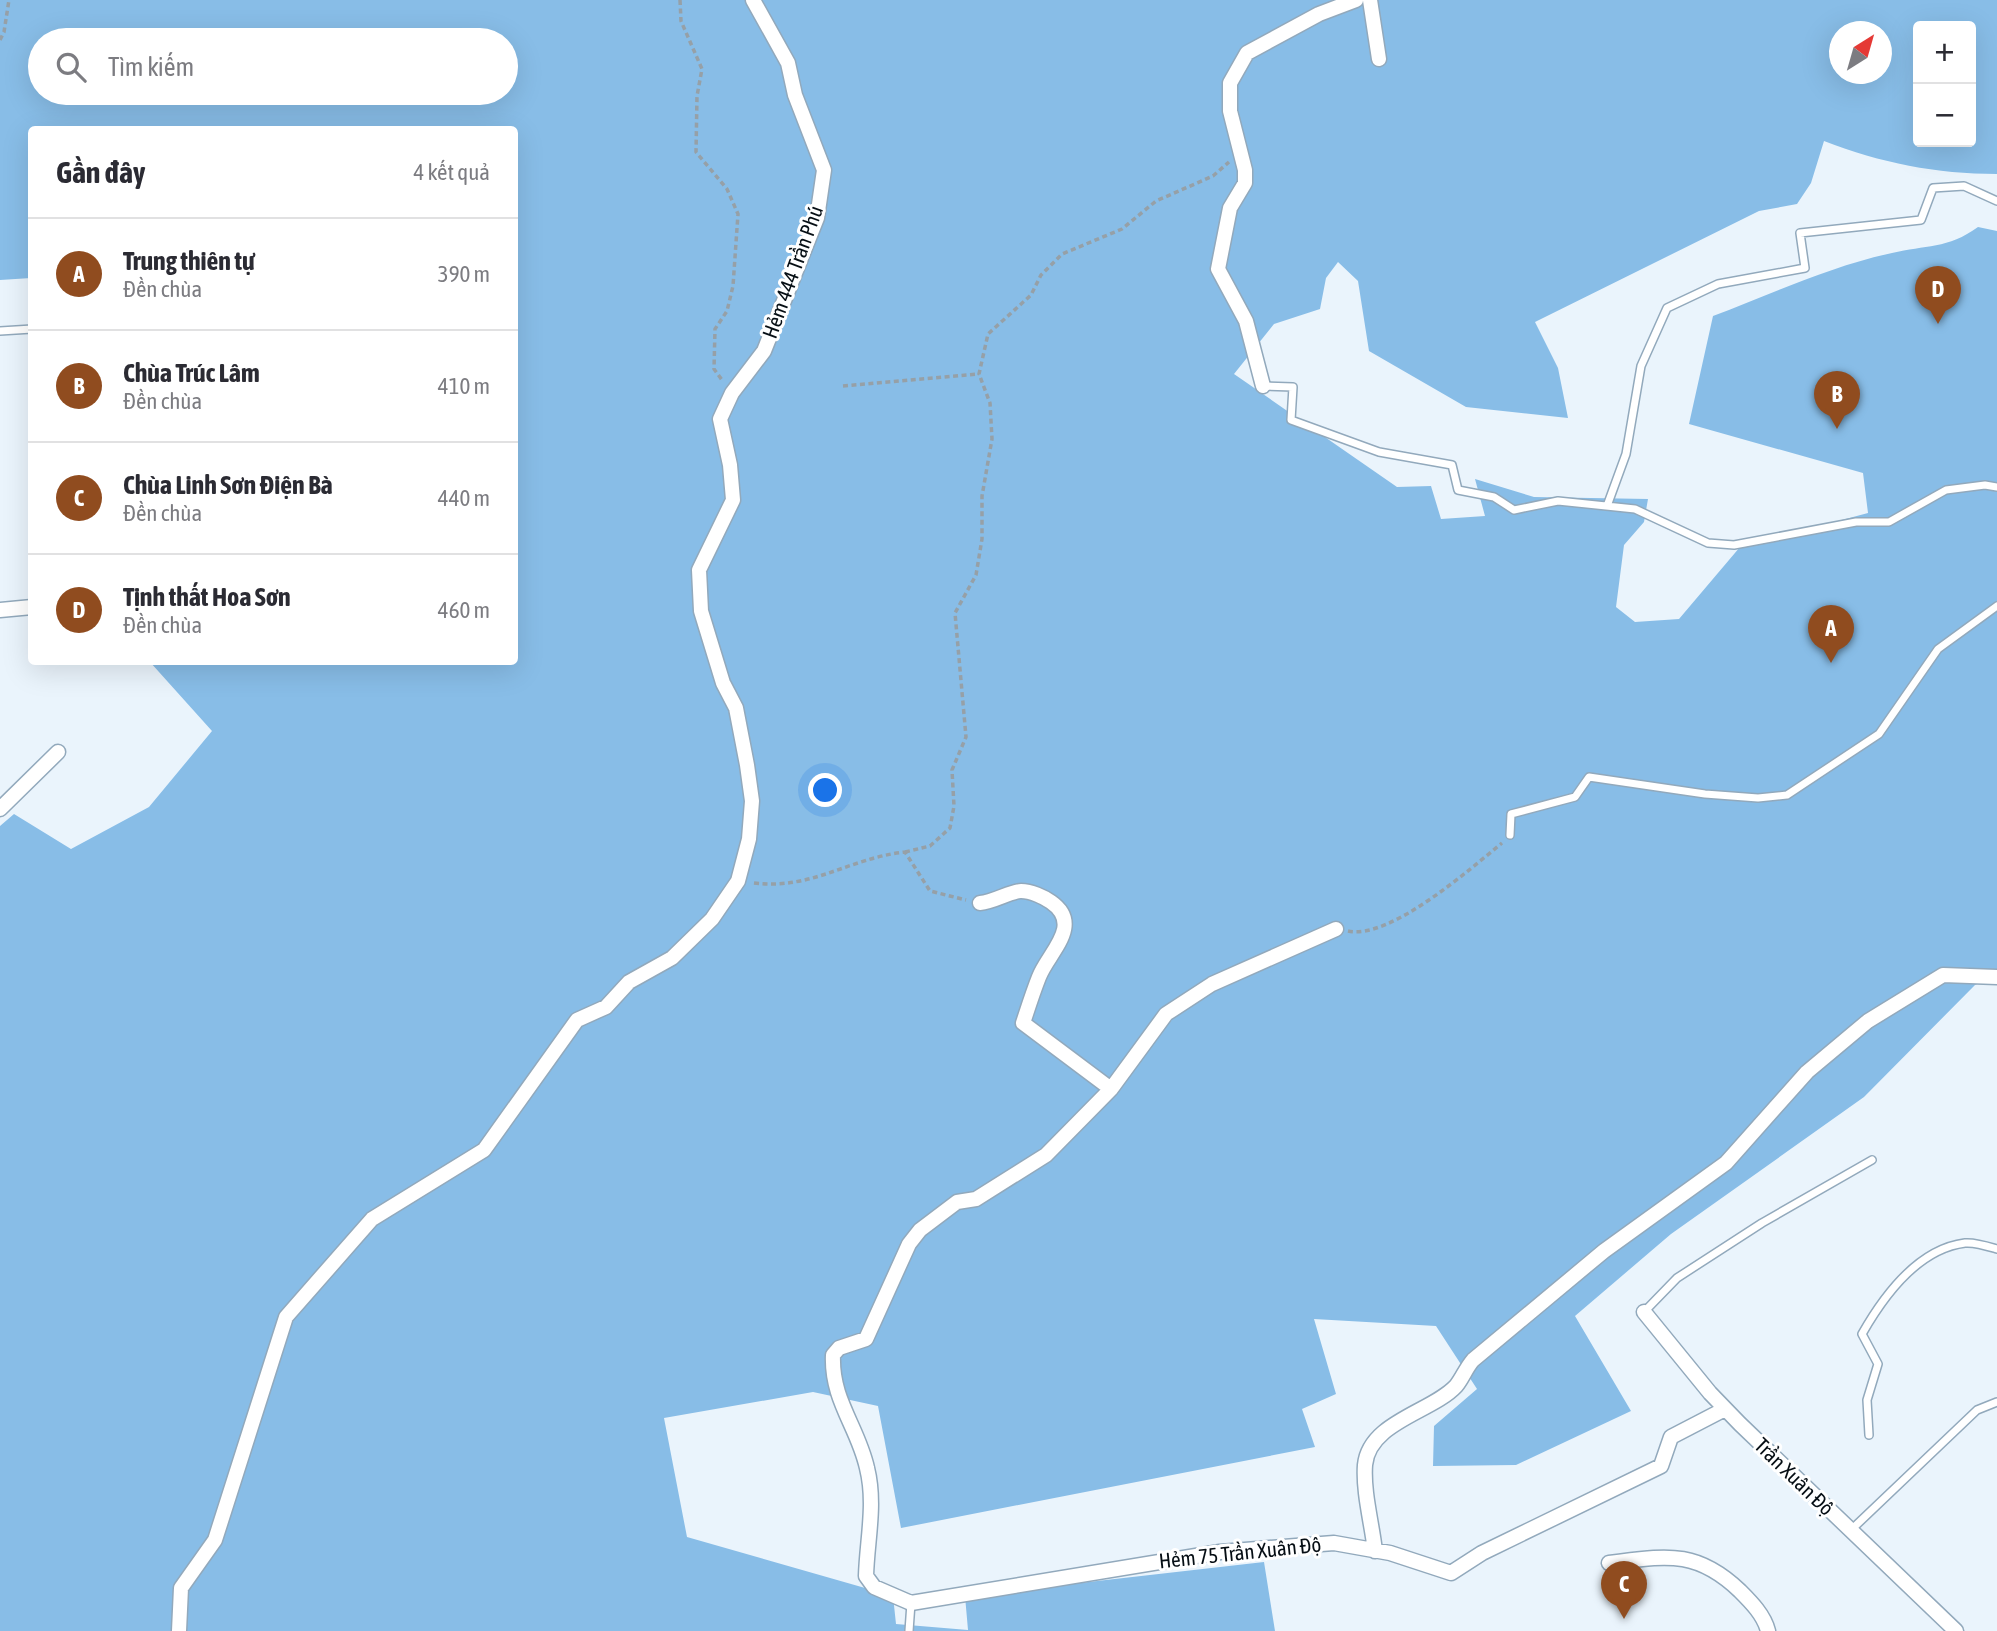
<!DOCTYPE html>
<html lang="vi">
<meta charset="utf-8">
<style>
:root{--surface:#fff;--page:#f7f7f7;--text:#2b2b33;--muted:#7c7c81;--line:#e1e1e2;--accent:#904c1f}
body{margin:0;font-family:"Asap Condensed",sans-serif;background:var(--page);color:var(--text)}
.controls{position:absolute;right:21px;top:21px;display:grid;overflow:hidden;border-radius:7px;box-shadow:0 7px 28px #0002}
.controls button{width:63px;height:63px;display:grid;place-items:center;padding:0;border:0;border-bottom:2px solid var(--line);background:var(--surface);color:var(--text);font:35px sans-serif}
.compass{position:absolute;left:1829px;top:21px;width:63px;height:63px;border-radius:50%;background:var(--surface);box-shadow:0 7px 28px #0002;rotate:37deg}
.you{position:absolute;left:826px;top:791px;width:24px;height:24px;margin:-18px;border:5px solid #fff;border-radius:50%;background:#1a73e8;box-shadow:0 0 0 10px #1a73e833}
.badge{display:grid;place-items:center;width:46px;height:46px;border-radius:50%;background:var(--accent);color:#fff;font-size:23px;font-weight:700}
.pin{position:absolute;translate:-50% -58px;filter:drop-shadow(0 2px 4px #0008)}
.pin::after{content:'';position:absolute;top:37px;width:24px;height:21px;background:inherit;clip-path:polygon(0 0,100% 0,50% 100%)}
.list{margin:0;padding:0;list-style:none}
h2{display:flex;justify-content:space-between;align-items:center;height:91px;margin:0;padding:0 28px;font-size:30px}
h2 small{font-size:23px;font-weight:400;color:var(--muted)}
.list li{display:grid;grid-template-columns:46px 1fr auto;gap:21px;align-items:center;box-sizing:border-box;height:112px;padding:0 28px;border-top:2px solid var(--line)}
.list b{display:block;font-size:26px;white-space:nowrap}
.list p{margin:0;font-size:23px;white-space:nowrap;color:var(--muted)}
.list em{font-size:23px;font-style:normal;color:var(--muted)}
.icon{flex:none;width:38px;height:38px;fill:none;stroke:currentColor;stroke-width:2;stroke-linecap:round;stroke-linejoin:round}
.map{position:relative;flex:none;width:1997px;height:1631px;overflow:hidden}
.search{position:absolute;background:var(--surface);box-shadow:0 7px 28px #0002;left:28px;top:28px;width:490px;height:77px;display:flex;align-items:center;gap:18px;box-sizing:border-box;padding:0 24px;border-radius:38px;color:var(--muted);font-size:26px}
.panel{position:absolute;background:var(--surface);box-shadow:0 7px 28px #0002;left:28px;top:126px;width:490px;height:539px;border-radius:7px}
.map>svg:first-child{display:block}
.forest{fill:#88bde7;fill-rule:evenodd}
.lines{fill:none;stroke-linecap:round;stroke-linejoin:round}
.lane-casing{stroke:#92a9bc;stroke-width:10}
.street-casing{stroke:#92a9bc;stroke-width:17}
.path{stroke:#96a0a7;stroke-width:3.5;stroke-dasharray:5 3.5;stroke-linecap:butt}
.lane{stroke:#fff;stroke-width:7}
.street{stroke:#fff;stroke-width:14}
.labels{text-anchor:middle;stroke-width:6;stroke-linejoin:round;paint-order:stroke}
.street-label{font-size:21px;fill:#060e14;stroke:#fff}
</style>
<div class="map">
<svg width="1997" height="1631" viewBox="0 0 1997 1631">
<rect width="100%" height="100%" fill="#eaf4fc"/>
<path class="forest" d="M0,0H1997V174C1936,174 1881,163 1824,141L1811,183L1797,204L1759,211L1535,322L1558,368L1568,418L1466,407L1369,351L1358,281L1338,262L1326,278L1320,309L1274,324L1234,374L1397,487L1431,486L1441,519L1485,516L1475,479L1534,497L1648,499L1644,522L1624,545L1616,607L1635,622L1679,619L1740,547L1868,513L1863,473L1689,424L1713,316C1771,294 1831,266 1892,253C1925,245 1948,249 1978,227L1997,231V975L1975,985L1864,1097L1671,1234L1575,1316L1631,1411L1516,1465L1433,1466L1434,1426L1477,1389L1436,1326L1314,1319L1336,1394L1302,1409L1315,1447L901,1528L878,1406L813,1392L664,1418L687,1537L893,1596L896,1624L968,1630L965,1596L1264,1562L1275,1631H0V826L14,814L71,849L149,807L212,731L150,662H514V130H32L31,278L0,280ZM1918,26H1971V142H1918ZM1840,32H1882V74H1840ZM40,40H506V93H40Z"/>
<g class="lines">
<g class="lane-casing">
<path id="lane" d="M0,331L32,329
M1263,386L1293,387L1291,420L1379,452L1452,465L1458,490L1494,497L1514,510L1558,501L1635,509L1708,543L1734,545L1856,522H1889L1946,490L1985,485L1997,487
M1607,506L1626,454L1641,366L1667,308L1718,284L1805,268L1800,233L1921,220L1933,188L1964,186L1997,201
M1510,835L1511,814L1575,797L1589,777L1705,794L1758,798L1787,795L1879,734L1938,649L1997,606
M1644,1312L1677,1278L1762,1223L1872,1160
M1869,1435L1867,1400L1878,1364L1862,1334C1883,1297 1918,1249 1965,1243C1975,1242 1987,1246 1997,1249
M1851,1530L1977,1410L1997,1402
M909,1631L911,1603"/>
</g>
<g class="street-casing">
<path id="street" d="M1370,0L1379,59
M1263,386L1246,321L1218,269L1230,208L1245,183V170L1230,111V83L1247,53L1319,14L1356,0
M0,610L32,607
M0,809L58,752
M980,903C994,902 1011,891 1021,891C1031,891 1044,897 1051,902C1084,925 1048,953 1039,977C1033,992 1028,1008 1023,1023L1111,1089
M1336,929L1212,984L1166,1014L1111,1089L1046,1155L976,1199L957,1202L920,1230L909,1244L866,1339L839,1348L833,1355C831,1400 858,1427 867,1468C876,1504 867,1540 866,1576L874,1587L911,1603L1220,1552L1334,1543L1390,1553L1451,1573L1482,1553L1661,1466L1671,1437L1725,1409
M1644,1312L1710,1393L1740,1424L1956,1631
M1375,1551C1372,1524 1363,1492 1365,1465C1369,1422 1432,1412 1456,1386C1462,1379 1466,1368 1473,1360L1604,1251L1726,1163L1807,1072L1868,1021L1943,975L1997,977
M1609,1563C1666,1556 1696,1549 1740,1591C1751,1602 1764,1615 1768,1631
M179,1631L181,1588L215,1540L286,1317L372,1219L484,1150L577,1020L606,1007L629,982L672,958L712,919L738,881L749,839L752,801L747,765L736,708L723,683L701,611L699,570L733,500L730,465L720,419L732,393L764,351L817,218L824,170L795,95L788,63L753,0"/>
</g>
<path class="path" d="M680,0L681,21L702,69L697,96L696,152L727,189L738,214L733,286L727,311L715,329L714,369L722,380
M0,40L4,32L9,0
M843,386L979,374
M905,852L930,846L950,828L954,806L952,770L966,737L955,613L976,575L982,539V496L992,439L990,403L979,374L988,334L1031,295L1041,275L1062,254L1122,229L1156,201L1213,176L1229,162
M754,883C813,890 849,858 905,852L930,891L966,900
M1348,931C1390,940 1470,869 1502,843"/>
<use href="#lane" class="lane"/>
<use href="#street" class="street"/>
</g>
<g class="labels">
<g class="street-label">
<text transform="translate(793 272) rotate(-70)" y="7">Hẻm 444 Trần Phú</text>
<text transform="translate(1794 1477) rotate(44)" y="7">Trần Xuân Độ</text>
<text transform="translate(1240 1553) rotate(-6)" y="7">Hẻm 75 Trần Xuân Độ</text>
</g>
</g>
</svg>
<div class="controls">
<button>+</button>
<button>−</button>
</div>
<svg class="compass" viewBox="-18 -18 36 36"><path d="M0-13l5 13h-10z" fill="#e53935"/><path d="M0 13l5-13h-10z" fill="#7c7c81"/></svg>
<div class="you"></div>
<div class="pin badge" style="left:1831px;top:663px">A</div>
<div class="pin badge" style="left:1837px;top:429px">B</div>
<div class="pin badge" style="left:1624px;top:1619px">C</div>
<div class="pin badge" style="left:1938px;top:324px">D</div>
<div class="search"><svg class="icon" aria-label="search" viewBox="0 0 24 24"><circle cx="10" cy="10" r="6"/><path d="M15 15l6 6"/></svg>Tìm kiếm</div>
<section class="panel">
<h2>Gần đây<small>4 kết quả</small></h2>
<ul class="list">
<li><span class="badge">A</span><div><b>Trung thiên tự</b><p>Đền chùa</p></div><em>390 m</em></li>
<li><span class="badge">B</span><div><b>Chùa Trúc Lâm</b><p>Đền chùa</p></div><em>410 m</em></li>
<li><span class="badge">C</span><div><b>Chùa Linh Sơn Điện Bà</b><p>Đền chùa</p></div><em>440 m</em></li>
<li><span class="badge">D</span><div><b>Tịnh thất Hoa Sơn</b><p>Đền chùa</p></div><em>460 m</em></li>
</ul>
</section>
</div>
